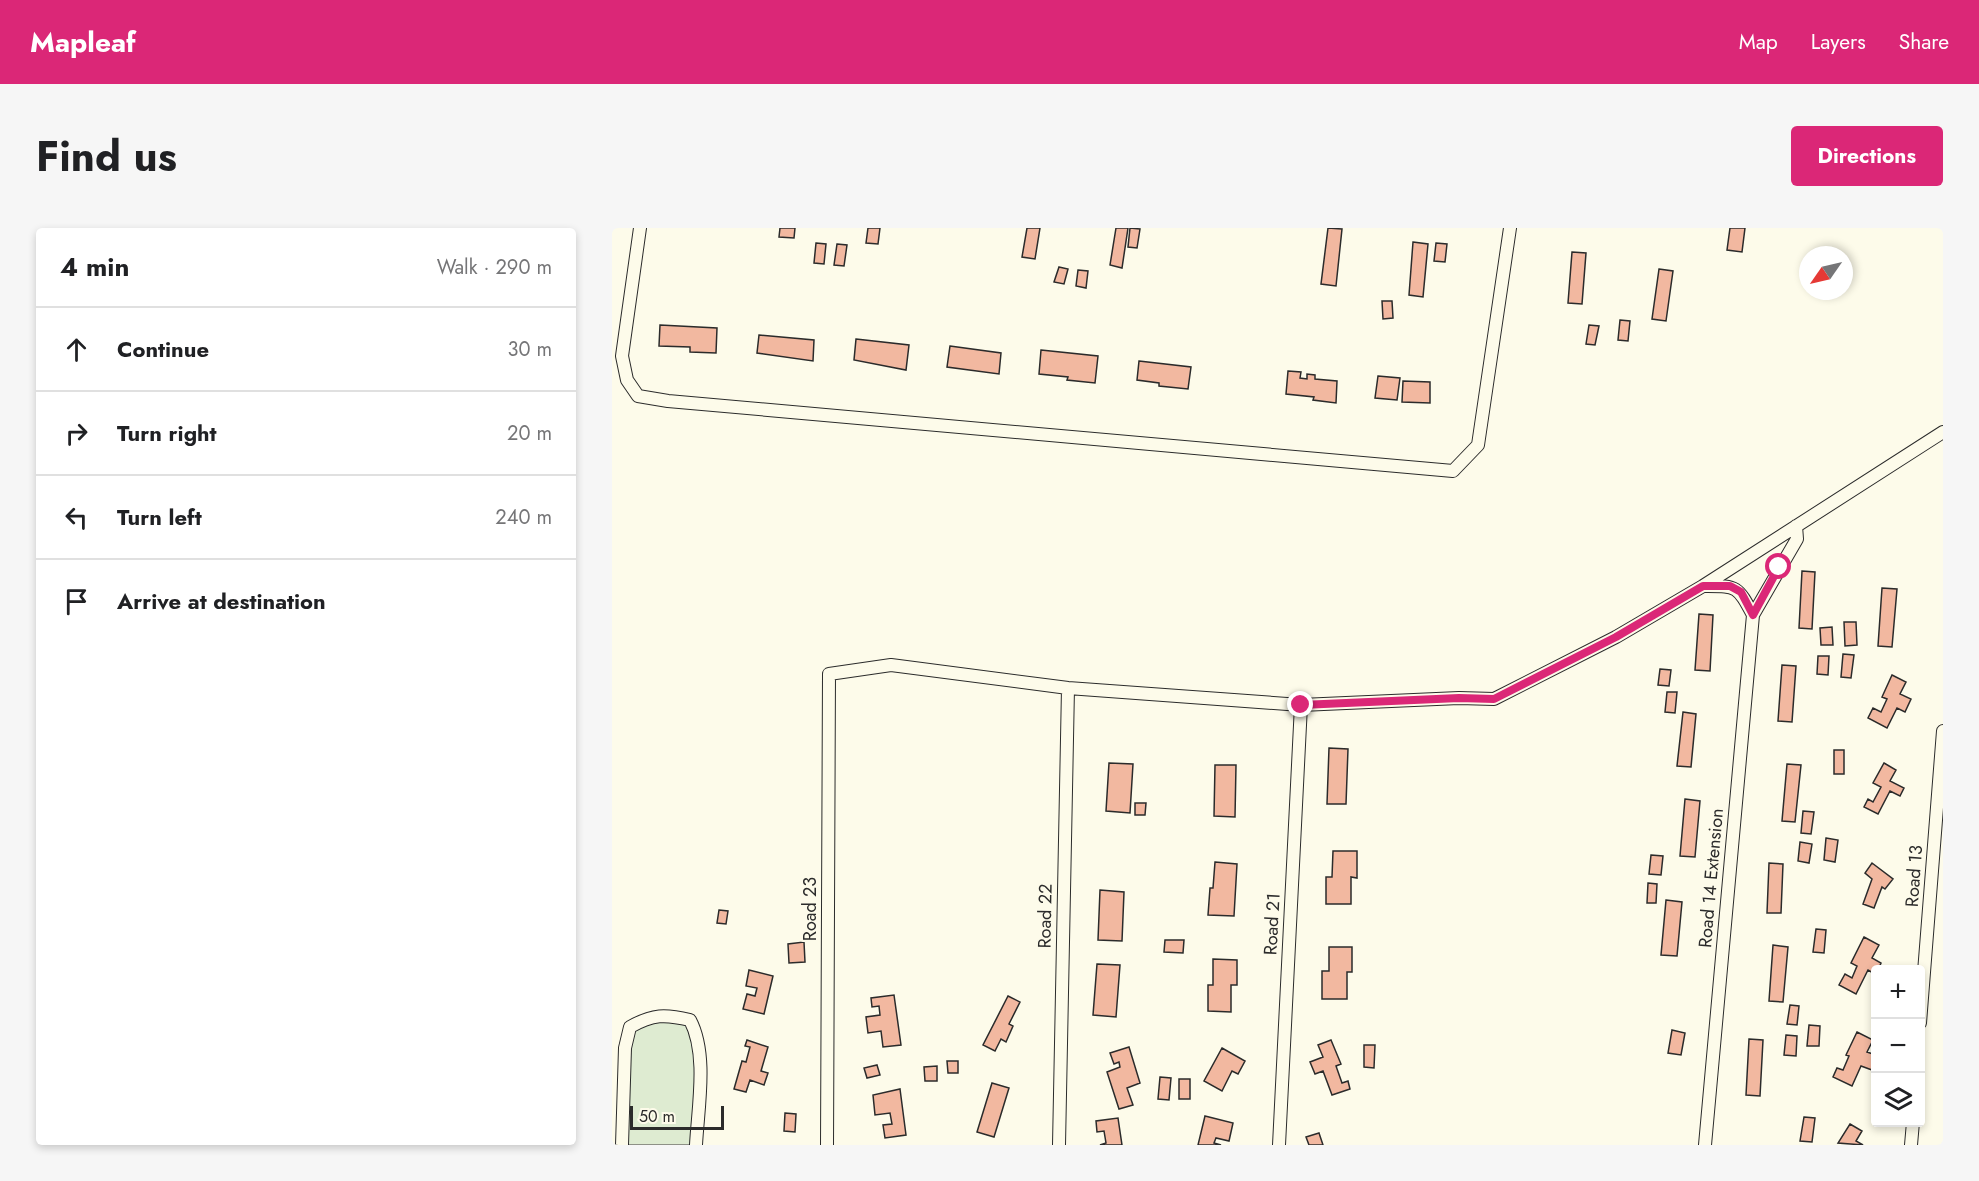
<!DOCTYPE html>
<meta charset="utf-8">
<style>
:root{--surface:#fff;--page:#f6f6f6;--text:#202124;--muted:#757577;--line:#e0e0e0;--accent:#db2777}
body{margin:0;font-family:Jost,sans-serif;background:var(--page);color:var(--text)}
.controls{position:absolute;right:18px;bottom:18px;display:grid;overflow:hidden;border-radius:6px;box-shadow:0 3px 9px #0003}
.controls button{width:54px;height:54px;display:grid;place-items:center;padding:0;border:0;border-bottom:2px solid var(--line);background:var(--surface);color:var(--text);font:30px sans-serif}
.compass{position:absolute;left:1187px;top:18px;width:54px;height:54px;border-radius:50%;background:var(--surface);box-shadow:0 3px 9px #0003;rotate:236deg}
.scale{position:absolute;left:18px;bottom:15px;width:94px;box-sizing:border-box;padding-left:6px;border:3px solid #2b2b2b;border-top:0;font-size:16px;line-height:21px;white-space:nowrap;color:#2b2b2b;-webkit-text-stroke:4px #fdfbea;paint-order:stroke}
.stop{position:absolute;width:18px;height:18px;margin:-14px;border:4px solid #db2777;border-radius:50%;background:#fff}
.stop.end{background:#db2777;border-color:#fff;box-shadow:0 2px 6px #0008}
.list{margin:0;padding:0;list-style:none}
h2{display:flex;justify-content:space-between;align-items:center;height:78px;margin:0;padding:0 24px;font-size:26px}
h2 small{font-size:20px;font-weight:400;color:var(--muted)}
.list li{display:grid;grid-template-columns:39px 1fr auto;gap:18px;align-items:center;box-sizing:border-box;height:84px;padding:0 24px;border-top:2px solid var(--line)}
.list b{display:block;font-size:22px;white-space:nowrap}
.list em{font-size:20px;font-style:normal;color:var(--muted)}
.icon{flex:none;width:33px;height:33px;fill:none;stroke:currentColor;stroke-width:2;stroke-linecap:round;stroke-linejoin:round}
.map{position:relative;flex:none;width:1331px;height:917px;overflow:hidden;border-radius:6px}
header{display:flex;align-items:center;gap:36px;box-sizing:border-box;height:84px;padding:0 30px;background:var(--accent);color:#fff}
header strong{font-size:28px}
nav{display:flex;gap:33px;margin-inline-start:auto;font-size:21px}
.intro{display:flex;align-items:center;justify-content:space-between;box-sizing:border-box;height:144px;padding:0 36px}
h1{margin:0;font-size:42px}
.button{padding:15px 27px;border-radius:6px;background:var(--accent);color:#fff;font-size:21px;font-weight:700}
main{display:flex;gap:36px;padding:0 36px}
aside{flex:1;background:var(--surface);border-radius:6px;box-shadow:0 3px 9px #0003}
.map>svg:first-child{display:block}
.green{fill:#deebd1;stroke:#74746e;stroke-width:1.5}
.building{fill:#f2b8a0;stroke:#2b2b2b;stroke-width:1.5}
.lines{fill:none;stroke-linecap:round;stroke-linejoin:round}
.minor-casing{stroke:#2b2b2b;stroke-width:14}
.minor{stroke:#fdfbea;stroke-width:12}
.route{stroke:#db2777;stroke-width:8}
.labels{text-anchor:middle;stroke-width:4.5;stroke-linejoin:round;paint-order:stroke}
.street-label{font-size:18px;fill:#2b2b2b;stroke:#fdfbea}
</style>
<header>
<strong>Mapleaf</strong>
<nav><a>Map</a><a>Layers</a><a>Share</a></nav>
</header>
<div class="intro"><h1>Find us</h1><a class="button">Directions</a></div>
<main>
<aside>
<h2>4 min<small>Walk · 290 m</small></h2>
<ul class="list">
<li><svg class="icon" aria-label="ahead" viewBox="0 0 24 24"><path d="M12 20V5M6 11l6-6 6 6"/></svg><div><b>Continue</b></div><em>30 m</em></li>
<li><svg class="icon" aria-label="right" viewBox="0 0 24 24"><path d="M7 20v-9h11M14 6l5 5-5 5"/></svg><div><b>Turn right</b></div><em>20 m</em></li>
<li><svg class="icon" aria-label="left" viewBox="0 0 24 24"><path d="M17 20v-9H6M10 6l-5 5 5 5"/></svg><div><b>Turn left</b></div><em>240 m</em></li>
<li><svg class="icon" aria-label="arrive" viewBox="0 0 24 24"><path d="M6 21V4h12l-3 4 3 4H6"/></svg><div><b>Arrive at destination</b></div></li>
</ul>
</aside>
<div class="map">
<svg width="1331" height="917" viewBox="0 0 1331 917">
<rect width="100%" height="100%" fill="#fdfbea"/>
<path class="green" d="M35,789L78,792L86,806L84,917H10L18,799Z"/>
<path class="building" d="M168,0H183L182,10L167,9Z
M256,0H268L266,16L254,15Z
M415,0H428L423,31L410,29Z
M504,0H516L510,40L498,37Z
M518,0L528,1L525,20L516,19Z
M716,0L730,1L724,58L709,56Z
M1118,0H1133L1130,24L1115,22Z
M801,14L816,16L811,69L797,67Z
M204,15L214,16L212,36L202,35Z
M824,15L835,16L833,34L822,33Z
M225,16L235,17L232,38L222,37Z
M960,24L974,25L970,76L956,75Z
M447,39L456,41L452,56L442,54Z
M1047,41L1061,43L1054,93L1040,91Z
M466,42L476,43L474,60L464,58Z
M770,73H780L781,90L771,91Z
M1008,92L1018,93L1016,113L1006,112Z
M48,97L105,100L104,125L78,124V119L47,118Z
M977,97L987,98L983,117L974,116Z
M147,107L202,112L201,133L145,125Z
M244,111L297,117L294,142L242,132Z
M338,118L389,125L387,146L335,139Z
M429,122L486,128L483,155L455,152L456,149L427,146Z
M527,133L579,139L576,161L547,158V155L525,152Z
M676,143L689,144L688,150L695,151V146L703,147V151L725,153L724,175L701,172L702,169L674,166Z
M766,148L788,150L785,172L763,170Z
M791,153L818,154V175L790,174Z
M1190,343L1203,344L1200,401L1187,400Z
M1270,360L1285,361L1280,419L1266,418Z
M1087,386L1101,387L1098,443L1083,442Z
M1232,394H1244L1245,417L1233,418Z
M1220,399L1221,417H1209L1208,400Z
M1231,426L1242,427L1239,450L1229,449Z
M1206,428H1217L1216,447L1205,446Z
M1170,437L1184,438L1180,494L1166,493Z
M1048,441L1059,442L1057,458L1046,457Z
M1280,447L1294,454L1288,466L1299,471L1293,484L1285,480L1275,500L1256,490L1261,480L1269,484L1275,471L1270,469Z
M1055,464H1065L1063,485L1053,484Z
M1071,484L1084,486L1079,539L1065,538Z
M717,520L736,521L734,576H715Z
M1222,522H1232V546H1222Z
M497,535L521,536L518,585L494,583Z
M1272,535L1284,542L1278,553L1292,560L1288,568L1278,563L1266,586L1252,579L1256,571L1261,574L1269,559L1261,555Z
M1175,536L1189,537L1183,594L1170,593Z
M603,537H624L623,589L602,588Z
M1073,571L1088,573L1083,629L1068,628Z
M523,575H534L533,587H523Z
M1191,583L1202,584L1199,606L1189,605Z
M1214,610L1226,612L1223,634L1212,632Z
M1188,614L1200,616L1197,635L1186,633Z
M721,623H745V650L739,649V676H714V649H720Z
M1039,627L1051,628L1049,647L1037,646Z
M603,634L625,636L622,688L596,687L598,660H601Z
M1157,635L1171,636L1169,685H1155Z
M1260,635L1281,651L1273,661L1270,659L1262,680L1251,676L1260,651L1253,645Z
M1036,655L1045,656L1044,675H1035Z
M488,662L512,664L510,713L486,712Z
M1054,672L1070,674L1065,728L1049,727Z
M107,682L116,683L114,696L105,695Z
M1204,701L1214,702L1212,725L1201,724Z
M1252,709L1267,717L1260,730L1269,735L1266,742H1264L1263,746L1256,742L1244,766L1227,757L1233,746L1240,750L1245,738L1239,735Z
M553,712H572L571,725L552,724Z
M192,714L193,734L177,735L176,716Z
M1161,717L1176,719L1171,774L1157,773Z
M717,719H740V744H735V771H710V743H717Z
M601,731L625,732V757H619V784L596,783V757H601Z
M485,736L508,737L504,789L481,787Z
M137,742L161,748L152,786L131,781L135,766L143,768L145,760L134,758Z
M282,767L289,817L271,819L269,803L256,805L254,789L268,787L267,778L260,779L259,770Z
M396,768L408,774L397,796L401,798L394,814L389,811L383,823L371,817Z
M1178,777L1187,778L1185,797L1175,796Z
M1197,797L1208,798L1207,818H1195Z
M1060,802L1073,805L1069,827L1056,825Z
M1245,804L1261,812L1255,824L1264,827V834L1260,842L1249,838L1240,858L1221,849L1225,840L1231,842L1237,828L1234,827Z
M1174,807L1185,808L1184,828L1172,827Z
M1137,811L1151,812L1148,868L1134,867Z
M135,812L156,819L149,843L156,845L152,857L138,852L134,864L122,861L130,833L134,834L138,819L133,818Z
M719,812L729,836L724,838L730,855L736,853L738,861L720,867L711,843L703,846L698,834L711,829L706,817Z
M752,817H763L762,840L752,839Z
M517,819L528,855L515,860L521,877L507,881L495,844L508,839L507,834L502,836L498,825Z
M610,820L633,833L626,846L620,843L610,863L592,853Z
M335,833H346V845H336Z
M265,837L268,847L255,850L252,840Z
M325,838V853H313L312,839Z
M548,849L559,850L557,872L546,871Z
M567,851H578V871H567Z
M380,855L397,860L382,909L365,904Z
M288,861L294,907L273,910L271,897L280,896L278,885L263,887L261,867Z
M173,885L184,886L183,904L172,903Z
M593,888L621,895L617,913L604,910L602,915L609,917H586Z
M1192,889L1203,890L1200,914L1188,913Z
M506,890L510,917H488L494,915L492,903L485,904L484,893Z
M1238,896L1250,903L1244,913L1251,917L1226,915Z
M707,905L711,917H697L694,909Z"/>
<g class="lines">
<g class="minor-casing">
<path id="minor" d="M28,0L10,128L15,152L26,168L56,173L841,243L866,217L898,0
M1092,358C1125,358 1125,357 1141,387
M1308,795L1331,503
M10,917L13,820L18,799C41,786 53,786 78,792C96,826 86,879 84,917
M215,917L217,446L279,437L456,460L689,477L847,470L882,471L1004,409L1091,358L1331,204
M447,917L456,460
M667,917L689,477
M1093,917L1141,387L1185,311L1184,298
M1299,917L1301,894"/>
</g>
<use href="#minor" class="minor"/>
</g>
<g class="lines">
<path class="route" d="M689,477L847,470L882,471L1004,409L1091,358H1118L1129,364L1141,387L1167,339"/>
</g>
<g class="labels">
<g class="street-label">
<text transform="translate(1302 648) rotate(-86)" y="6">Road 13</text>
<text transform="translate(1099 650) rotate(-85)" y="6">Road 14 Extension</text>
<text transform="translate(198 681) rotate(-90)" y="6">Road 23</text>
<text transform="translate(433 688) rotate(-89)" y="6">Road 22</text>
<text transform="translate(660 696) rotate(-87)" y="6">Road 21</text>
</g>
</g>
</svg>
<div class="controls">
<button>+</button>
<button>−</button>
<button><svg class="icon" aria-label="layers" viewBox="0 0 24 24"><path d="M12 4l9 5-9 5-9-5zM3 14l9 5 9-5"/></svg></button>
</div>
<svg class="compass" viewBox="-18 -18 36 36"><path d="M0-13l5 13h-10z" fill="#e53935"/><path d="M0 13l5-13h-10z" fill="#757577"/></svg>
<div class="scale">50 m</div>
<div class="stop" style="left:1167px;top:339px"></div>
<div class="stop end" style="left:689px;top:477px"></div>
</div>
</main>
